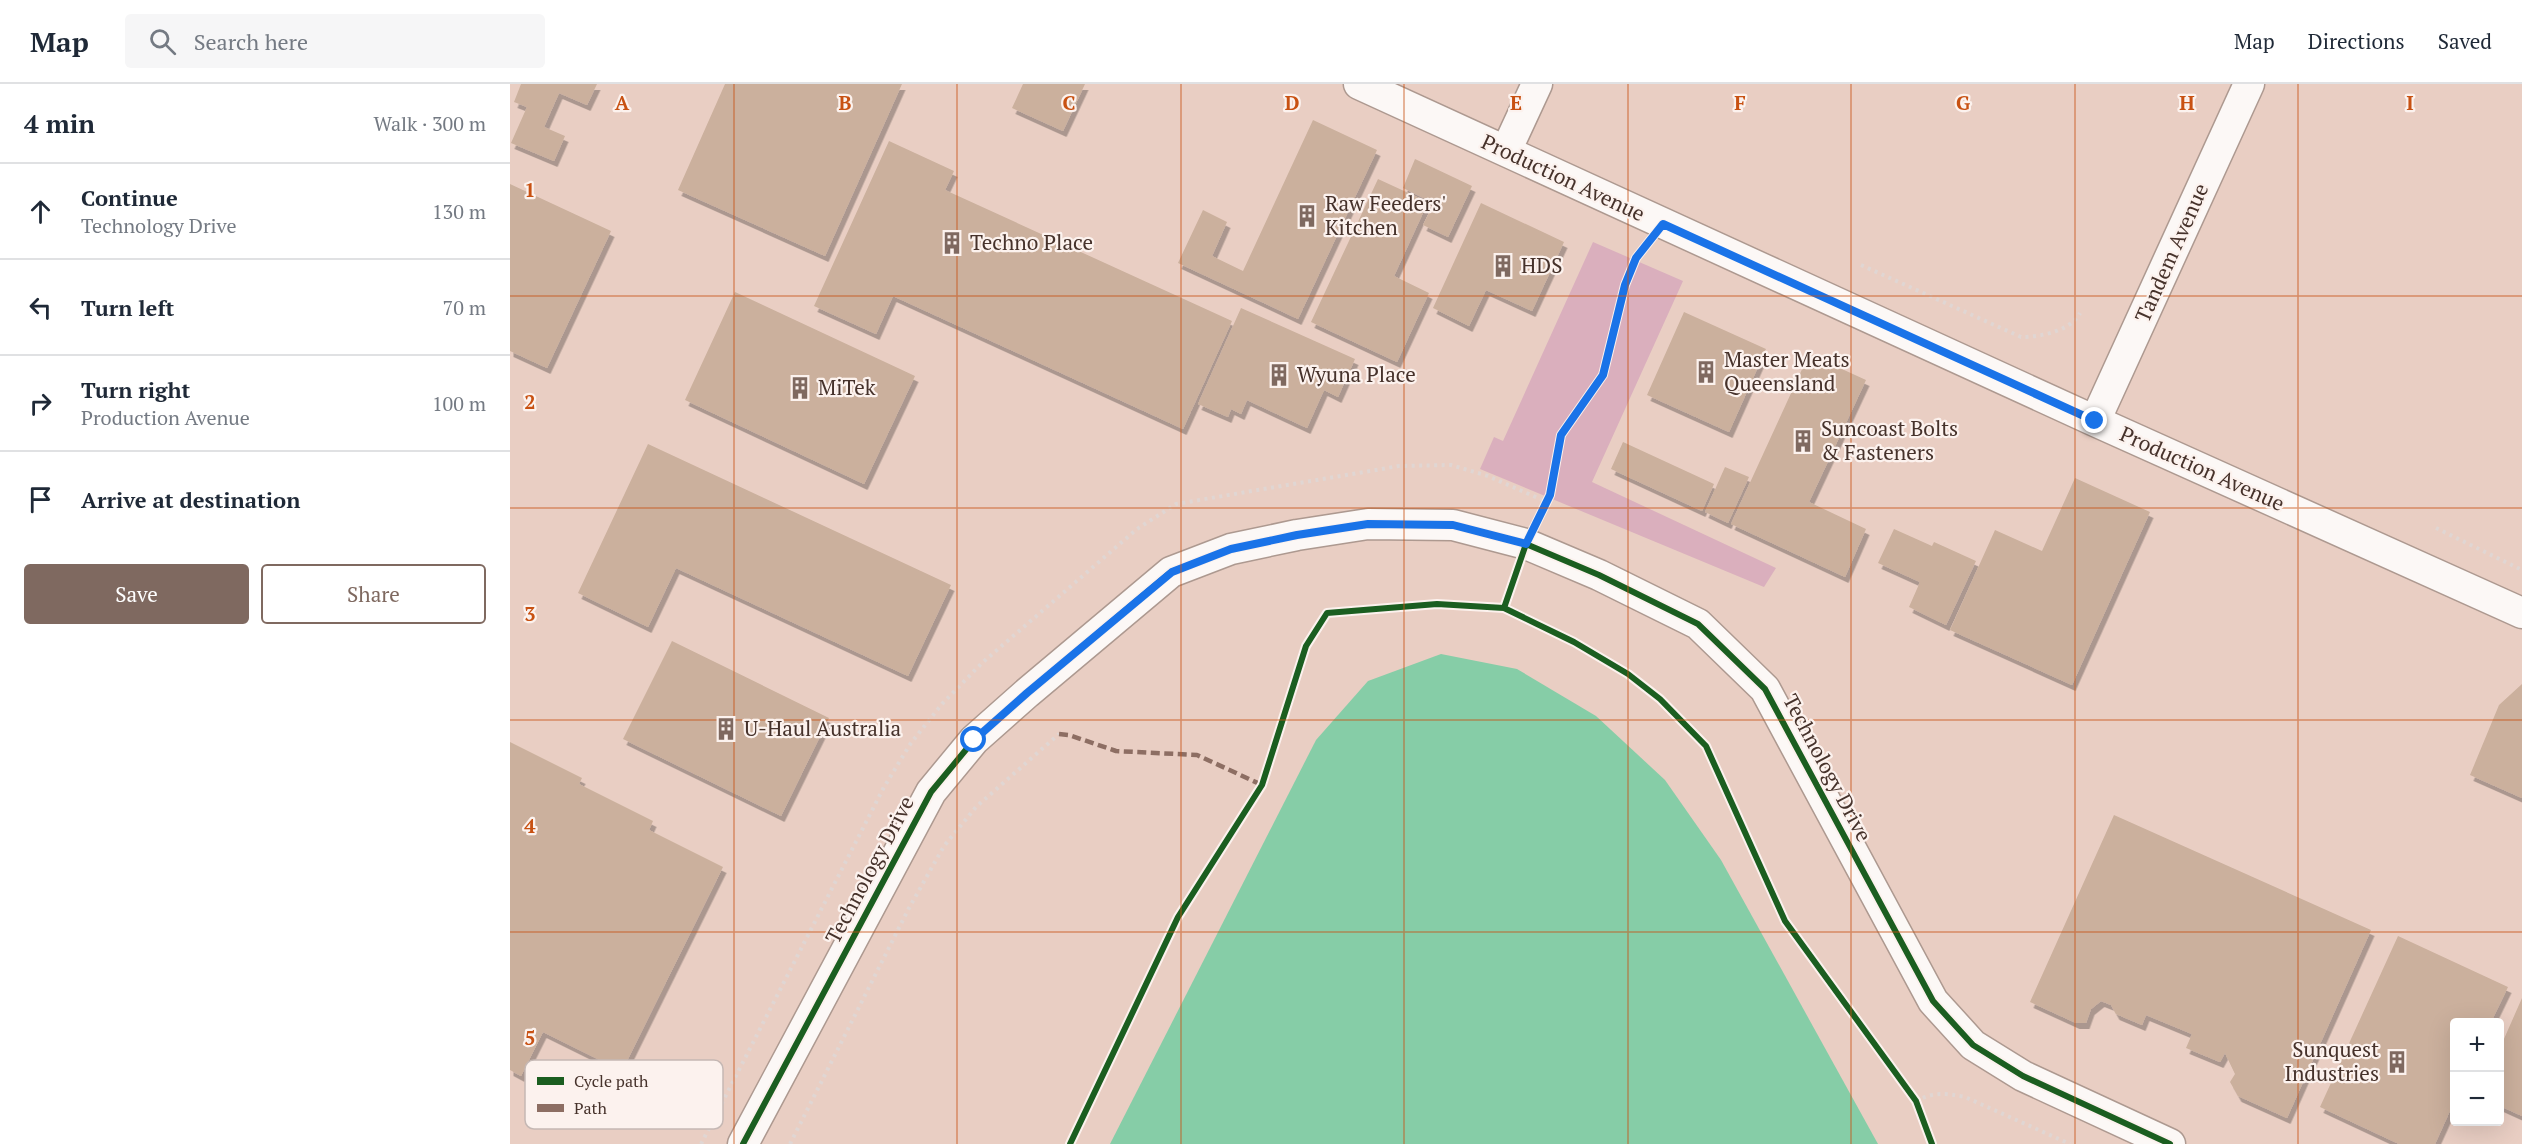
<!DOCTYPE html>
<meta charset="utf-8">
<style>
:root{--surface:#fff;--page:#f6f6f7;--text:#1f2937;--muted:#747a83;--line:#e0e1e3;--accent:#7f6960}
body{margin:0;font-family:"PT Serif",serif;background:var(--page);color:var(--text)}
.controls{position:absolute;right:18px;bottom:18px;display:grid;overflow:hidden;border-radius:6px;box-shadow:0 6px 24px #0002}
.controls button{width:54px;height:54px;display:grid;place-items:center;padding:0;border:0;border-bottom:2px solid var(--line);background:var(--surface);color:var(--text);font:30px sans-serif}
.stop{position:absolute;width:18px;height:18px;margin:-14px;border:4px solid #1a73e8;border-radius:50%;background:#fff}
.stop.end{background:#1a73e8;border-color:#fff;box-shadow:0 2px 6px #0008}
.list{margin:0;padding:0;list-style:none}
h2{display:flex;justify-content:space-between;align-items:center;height:78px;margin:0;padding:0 24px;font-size:26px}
h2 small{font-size:20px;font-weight:400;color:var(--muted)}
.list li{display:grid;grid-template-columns:39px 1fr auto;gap:18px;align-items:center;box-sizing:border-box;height:96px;padding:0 24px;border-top:2px solid var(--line)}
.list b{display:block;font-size:22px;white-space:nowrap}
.list p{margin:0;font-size:20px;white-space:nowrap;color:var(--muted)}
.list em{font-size:20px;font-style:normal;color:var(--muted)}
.actions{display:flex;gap:12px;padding:18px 24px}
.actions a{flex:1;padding:14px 0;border:2px solid var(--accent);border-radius:6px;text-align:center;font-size:21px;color:var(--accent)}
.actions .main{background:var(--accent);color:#fff}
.icon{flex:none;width:33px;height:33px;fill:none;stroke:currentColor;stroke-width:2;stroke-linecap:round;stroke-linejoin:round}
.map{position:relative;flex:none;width:2012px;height:1060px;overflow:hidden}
header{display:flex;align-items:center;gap:36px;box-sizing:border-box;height:84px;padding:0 30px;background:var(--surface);border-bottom:2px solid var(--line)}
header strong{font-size:28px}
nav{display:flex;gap:33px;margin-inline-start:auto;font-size:21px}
.search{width:420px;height:54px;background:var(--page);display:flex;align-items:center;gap:15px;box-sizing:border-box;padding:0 21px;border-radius:6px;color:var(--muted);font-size:22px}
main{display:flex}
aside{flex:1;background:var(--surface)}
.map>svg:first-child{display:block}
.green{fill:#daafbd}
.water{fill:#86cda7}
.building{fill:#cbb09d;filter:url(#shadow)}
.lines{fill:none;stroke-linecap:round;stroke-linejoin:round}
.minor-casing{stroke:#ad9990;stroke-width:33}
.path{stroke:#e0d6d3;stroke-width:4;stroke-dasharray:3 4.5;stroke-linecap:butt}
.minor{stroke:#fcf8f6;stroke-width:30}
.quiet{stroke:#8d6e63;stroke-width:4.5;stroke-dasharray:9 4.5;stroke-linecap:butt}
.cycleway-casing{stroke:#fcf2ee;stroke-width:10}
.cycleway{stroke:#1b5e20;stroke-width:6}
.route{stroke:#1a73e8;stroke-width:8}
.grid{fill:none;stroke:#c85112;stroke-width:1.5;stroke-opacity:0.55}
.labels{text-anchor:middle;stroke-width:4.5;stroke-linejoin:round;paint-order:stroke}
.street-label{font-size:21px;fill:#46322b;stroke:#fcf2ee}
.poi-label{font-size:21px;fill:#46322b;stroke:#fcf2ee;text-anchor:start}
.key{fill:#fcf2ee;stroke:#c5b8b4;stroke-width:1.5}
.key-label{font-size:16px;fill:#46322b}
.grid-label{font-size:20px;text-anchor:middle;font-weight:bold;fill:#c85112;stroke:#fcf2ee;stroke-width:4.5;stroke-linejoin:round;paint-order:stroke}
</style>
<header>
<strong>Map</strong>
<div class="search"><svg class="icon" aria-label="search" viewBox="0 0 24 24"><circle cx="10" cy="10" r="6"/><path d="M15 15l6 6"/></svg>Search here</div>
<nav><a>Map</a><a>Directions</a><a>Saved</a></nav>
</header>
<main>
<aside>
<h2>4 min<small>Walk · 300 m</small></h2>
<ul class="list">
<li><svg class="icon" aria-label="ahead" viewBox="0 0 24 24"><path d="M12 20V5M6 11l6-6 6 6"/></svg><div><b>Continue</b><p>Technology Drive</p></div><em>130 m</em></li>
<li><svg class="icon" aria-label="left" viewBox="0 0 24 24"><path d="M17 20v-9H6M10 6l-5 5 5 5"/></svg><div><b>Turn left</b></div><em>70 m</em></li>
<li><svg class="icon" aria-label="right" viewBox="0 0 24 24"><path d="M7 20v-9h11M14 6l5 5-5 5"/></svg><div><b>Turn right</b><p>Production Avenue</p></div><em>100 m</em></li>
<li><svg class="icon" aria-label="arrive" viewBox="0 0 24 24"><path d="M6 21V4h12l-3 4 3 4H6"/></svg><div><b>Arrive at destination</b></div></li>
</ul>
<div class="actions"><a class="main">Save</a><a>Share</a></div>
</aside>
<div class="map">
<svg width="2012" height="1060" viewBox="0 0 2012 1060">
<defs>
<filter id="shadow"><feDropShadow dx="3.5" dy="6" stdDeviation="0" flood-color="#0004"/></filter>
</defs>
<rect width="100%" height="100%" fill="#e9cec3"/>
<path class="green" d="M1083,158L1173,197L1082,398L1266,484L1254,503L970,385L984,353L993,357Z"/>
<path class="water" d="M931,570L1007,585L1086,632L1155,696L1211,776L1368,1060H600L806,656L858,597Z"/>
<path class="building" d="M11,0H87L77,21L49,9L34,43L55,52L44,77L1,59L17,23L4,18Z
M215,0H392L315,172L168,106Z
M513,0H575L553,47L502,24Z
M803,36L867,66L788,235L668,179L693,126L717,138L702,172L733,187Z
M379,57L444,87L435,106L722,237L673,345L383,212L366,250L304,222Z
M905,75L962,102L938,153L913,141L924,119L893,104Z
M868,95L918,118L884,192L919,209L887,278L801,238Z
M0,100L101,147L37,284L0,267Z
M971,119L1054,158L1022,227L976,206L959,242L923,224Z
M225,208L405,292L354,400L175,316Z
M731,224L845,275L828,313L814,306L797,344L737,316L731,330L721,325L718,333L688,320Z
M1174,228L1256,265L1219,348L1137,311Z
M1299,270L1356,296L1299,418L1356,445L1335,493L1221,440Z
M1113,358L1204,400L1192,427L1101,385Z
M138,360L441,501L398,592L166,484L138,543L68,509Z
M1215,383L1239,393L1218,439L1195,428Z
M1565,394L1640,428L1562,601L1440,546L1485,446L1532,467Z
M1384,445L1422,462L1424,458L1466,477L1436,541L1399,523L1410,498L1368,479Z
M162,557L319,634L271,732L113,655Z
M2012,600V714L1960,691L1989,621Z
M0,658L72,694L69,700L143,737L139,746L213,783L112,987L33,948L11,992L0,986Z
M1604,731L1861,846L1777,1034L1728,1012L1720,998L1725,990L1715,969L1710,978L1676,964L1682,950L1636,931L1632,941L1606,930L1601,921L1591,917L1581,925L1576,939H1566L1520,918Z
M1888,852L1998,903L1981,938H1944V1018L1925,1060H1889L1810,1023Z
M2012,914V1032L1990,1022V964Z"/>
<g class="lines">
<g class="minor-casing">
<path id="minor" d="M849,0L1585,337L2012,529
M996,67L1027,0
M1585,337L1739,0
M233,1060L421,708L464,656L517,609L661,488L721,465L787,451L858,440L943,441L1016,460L1089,491L1188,540L1255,605L1423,917L1463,961L1513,992L1660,1060"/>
</g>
<path class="path" d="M1351,181L1511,253C1530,253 1561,247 1570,229
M1926,444L2012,486
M1406,1017C1423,1008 1436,1009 1455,1013L1560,1060
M191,1060L374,703L401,659L432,620L472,579L627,445L666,420L889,382L941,381L978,392L1037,418
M280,1060L399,824L434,762L466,723L549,650"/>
<use href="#minor" class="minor"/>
<path class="quiet" d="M549,650L559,651L606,667L687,671L752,701"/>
<g class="cycleway-casing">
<path id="cycleway" d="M994,524L1016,460L1040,411L1051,351L1093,291L1115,201L1126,174L1153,140
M233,1060L421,708L464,656L517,609L661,488L721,465L787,451L858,440L943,441L1016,460L1089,491L1188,540L1255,605L1423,917L1463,961L1513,992L1660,1060
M560,1060L668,833L752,701L796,562L817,529L927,520L994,524L1064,558L1118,590L1150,615L1196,662L1275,837L1406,1017L1422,1060"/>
</g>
<use href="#cycleway" class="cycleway"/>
</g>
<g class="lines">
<path class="route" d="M464,656L517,609L662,488L721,465L787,451L858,440L943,441L1016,460L1040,411L1051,351L1093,291L1115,201L1126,174L1153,140L1585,337"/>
</g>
<path class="grid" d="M224,0V1060M447,0V1060M671,0V1060M894,0V1060M1118,0V1060M1341,0V1060M1565,0V1060M1788,0V1060M0,212H2012M0,424H2012M0,636H2012M0,848H2012"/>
<defs>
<g id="building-bare" transform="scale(1.8)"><path d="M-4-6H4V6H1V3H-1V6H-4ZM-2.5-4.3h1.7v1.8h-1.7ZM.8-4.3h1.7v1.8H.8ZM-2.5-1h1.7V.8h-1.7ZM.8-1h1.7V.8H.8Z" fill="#7f6960" stroke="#fcf2ee" stroke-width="2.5" paint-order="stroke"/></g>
</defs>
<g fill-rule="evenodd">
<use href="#building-bare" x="797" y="132"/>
<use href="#building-bare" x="442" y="159"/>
<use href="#building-bare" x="993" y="182"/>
<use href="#building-bare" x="1196" y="288"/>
<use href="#building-bare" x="769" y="291"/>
<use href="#building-bare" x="290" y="304"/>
<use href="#building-bare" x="1293" y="357"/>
<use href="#building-bare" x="216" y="645"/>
<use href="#building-bare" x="1887" y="978"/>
</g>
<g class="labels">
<g class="street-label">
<text transform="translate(1053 94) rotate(25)" y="7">Production Avenue</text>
<text transform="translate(1662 169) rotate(-66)" y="7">Tandem Avenue</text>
<text transform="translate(1692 385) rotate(24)" y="7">Production Avenue</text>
<text transform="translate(1317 684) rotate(62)" y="7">Technology Drive</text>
<text transform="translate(360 786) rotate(-62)" y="7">Technology Drive</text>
</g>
<g class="poi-label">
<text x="815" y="127">Raw Feeders'<tspan x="815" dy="24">Kitchen</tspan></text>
<text x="460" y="166">Techno Place</text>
<text x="1011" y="189">HDS</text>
<text x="1214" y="283">Master Meats<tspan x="1214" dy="24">Queensland</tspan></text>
<text x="787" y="298">Wyuna Place</text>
<text x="308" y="311">MiTek</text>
<text x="1311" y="352">Suncoast Bolts<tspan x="1311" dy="24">&amp; Fasteners</tspan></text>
<text x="234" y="652">U-Haul Australia</text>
<text x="1869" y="973" text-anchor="end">Sunquest<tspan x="1869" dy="24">Industries</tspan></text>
</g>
</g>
<rect x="15" y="976" width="198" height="69" rx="9" class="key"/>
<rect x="27" y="993" width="27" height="8" fill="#1b5e20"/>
<rect x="27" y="1020" width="27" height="8" fill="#8d6e63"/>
<g class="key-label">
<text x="64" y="1003">Cycle path</text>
<text x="64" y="1030">Path</text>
</g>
<g class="grid-label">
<text x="112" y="26">A</text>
<text x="335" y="26">B</text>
<text x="559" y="26">C</text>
<text x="782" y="26">D</text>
<text x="1006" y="26">E</text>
<text x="1230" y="26">F</text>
<text x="1453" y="26">G</text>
<text x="1677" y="26">H</text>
<text x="1900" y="26">I</text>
<text x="20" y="113">1</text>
<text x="20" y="325">2</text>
<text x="20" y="537">3</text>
<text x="20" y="749">4</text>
<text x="20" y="961">5</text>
</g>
</svg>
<div class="controls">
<button>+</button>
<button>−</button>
</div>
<div class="stop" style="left:464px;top:656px"></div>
<div class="stop end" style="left:1585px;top:337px"></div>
</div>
</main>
